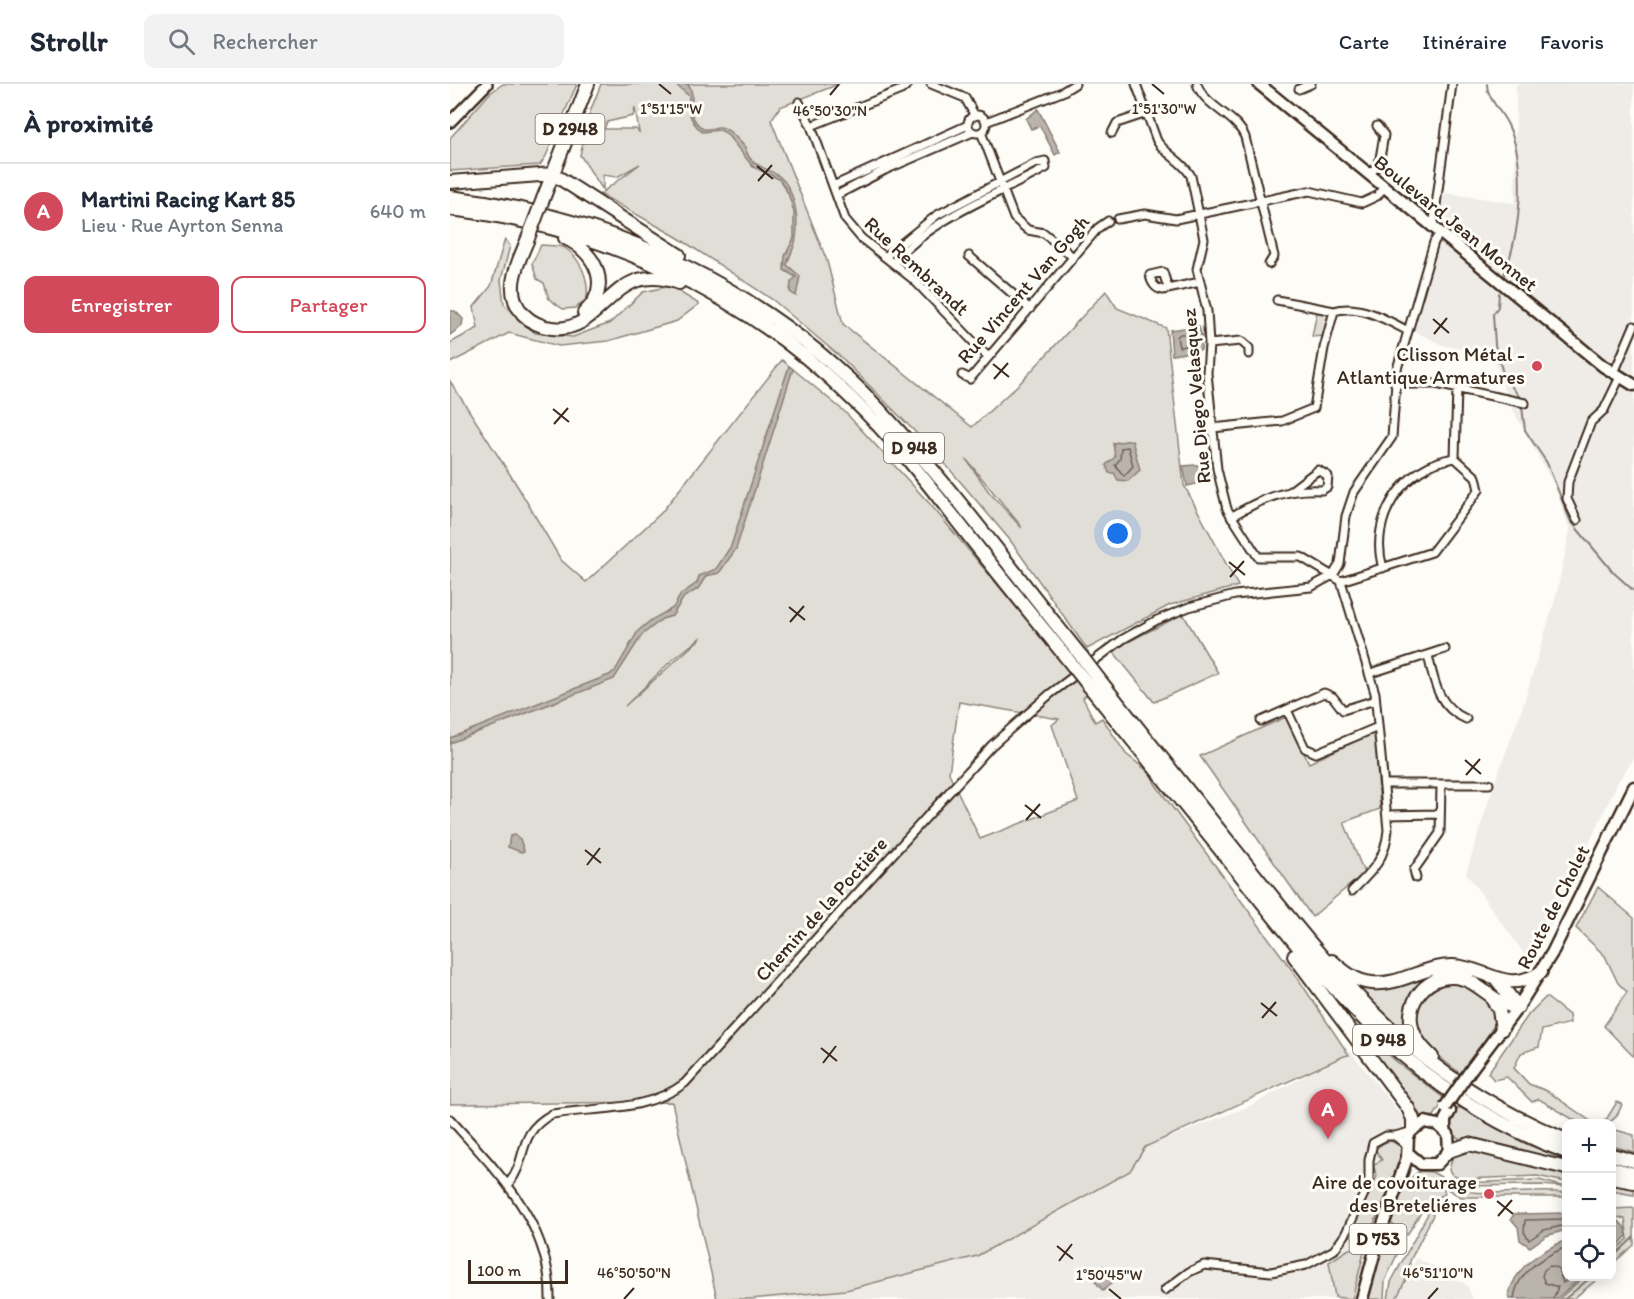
<!DOCTYPE html>
<html lang="fr">
<meta charset="utf-8">
<style>
:root{--surface:#fff;--page:#f2f2f3;--text:#1f2937;--muted:#747a83;--line:#e0e1e3;--accent:#d1495b}
body{margin:0;font-family:Itim,sans-serif;background:var(--page);color:var(--text)}
.controls{position:absolute;right:18px;bottom:18px;display:grid;overflow:hidden;border-radius:12px;box-shadow:0 3px 15px #0003}
.controls button{width:54px;height:54px;display:grid;place-items:center;padding:0;border:0;border-bottom:2px solid var(--line);background:var(--surface);color:var(--text);font:30px sans-serif}
.scale{position:absolute;left:18px;bottom:15px;width:100px;box-sizing:border-box;padding-left:6px;border:3px solid #3b2a1e;border-top:0;font-size:16px;line-height:21px;white-space:nowrap;color:#3b2a1e;-webkit-text-stroke:4px #fdfcf7;paint-order:stroke}
.you{position:absolute;left:668px;top:450px;width:21px;height:21px;margin:-15px;border:4px solid #fff;border-radius:50%;background:#1a73e8;box-shadow:0 0 0 9px #1a73e833}
.badge{display:grid;place-items:center;width:39px;height:39px;border-radius:50%;background:var(--accent);color:#fff;font-size:20px;font-weight:700}
.pin{position:absolute;translate:-50% -50px;filter:drop-shadow(0 2px 3px #0008)}
.pin::after{content:'';position:absolute;top:32px;width:21px;height:18px;background:inherit;clip-path:polygon(0 0,100% 0,50% 100%)}
.list{margin:0;padding:0;list-style:none}
h2{display:flex;justify-content:space-between;align-items:center;height:78px;margin:0;padding:0 24px;font-size:26px}
h2 small{font-size:20px;font-weight:400;color:var(--muted)}
.list li{display:grid;grid-template-columns:39px 1fr auto;gap:18px;align-items:center;box-sizing:border-box;height:96px;padding:0 24px;border-top:2px solid var(--line)}
.list b{display:block;font-size:22px;white-space:nowrap}
.list p{margin:0;font-size:20px;white-space:nowrap;color:var(--muted)}
.list em{font-size:20px;font-style:normal;color:var(--muted)}
.actions{display:flex;gap:12px;padding:18px 24px}
.actions a{flex:1;padding:14px 0;border:2px solid var(--accent);border-radius:12px;text-align:center;font-size:21px;color:var(--accent)}
.actions .main{background:var(--accent);color:#fff}
.icon{flex:none;width:33px;height:33px;fill:none;stroke:currentColor;stroke-width:2;stroke-linecap:round;stroke-linejoin:round}
.map{position:relative;flex:none;width:1184px;height:1215px;overflow:hidden}
header{display:flex;align-items:center;gap:36px;box-sizing:border-box;height:84px;padding:0 30px;background:var(--surface);border-bottom:2px solid var(--line)}
header strong{font-size:28px}
nav{display:flex;gap:33px;margin-inline-start:auto;font-size:21px}
.search{width:420px;height:54px;background:var(--page);display:flex;align-items:center;gap:15px;box-sizing:border-box;padding:0 21px;border-radius:12px;color:var(--muted);font-size:22px}
main{display:flex}
aside{flex:1;background:var(--surface)}
.map>svg:first-child{display:block}
.built{fill:#efece7}
.green{fill:#e1ded7;stroke:#8e847a;stroke-width:1.5;fill-rule:evenodd}
.water{fill:#bbb4ad;stroke:#887d74;stroke-width:1.5}
.lines{fill:none;stroke-linecap:round;stroke-linejoin:round}
.shore{stroke:#6e6157;stroke-width:1.5}
.stream{stroke:#887d74;stroke-width:2}
.minor-casing{stroke:#3b2a1e;stroke-width:11}
.tertiary-casing{stroke:#3b2a1e;stroke-width:14}
.secondary-casing{stroke:#3b2a1e;stroke-width:15}
.primary-casing{stroke:#3b2a1e;stroke-width:15}
.trunk-casing{stroke:#3b2a1e;stroke-width:16}
.minor{stroke:#fdfcf7;stroke-width:7}
.tertiary{stroke:#fdfcf7;stroke-width:9}
.secondary{stroke:#fdfcf7;stroke-width:10}
.primary{stroke:#fdfcf7;stroke-width:10}
.trunk{stroke:#fdfcf7;stroke-width:12}
.primary-bridge-casing{stroke:#3b2a1e;stroke-width:15;stroke-linecap:butt}
.trunk-bridge-casing{stroke:#3b2a1e;stroke-width:16;stroke-linecap:butt}
.primary-bridge{stroke:#fdfcf7;stroke-width:10}
.trunk-bridge{stroke:#fdfcf7;stroke-width:12}
.ticks{fill:none;stroke:#3b2a1e;stroke-width:2}
.poi-dot{fill:#d1495b;stroke:#fdfcf7;stroke-width:2}
.labels{text-anchor:middle;stroke-width:6;stroke-linejoin:round;paint-order:stroke}
.shield{fill:#fdfcf7;stroke:#75695f;stroke-width:1.5}
.shield-label{font-size:18px;font-weight:bold;fill:#3b2a1e}
.street-label{font-size:20px;fill:#3b2a1e;stroke:#fdfcf7}
.poi-label{font-size:20px;fill:#3b2a1e;stroke:#fdfcf7;text-anchor:end}
.ticks-label{font-size:15px;text-anchor:middle;fill:#3b2a1e;stroke:#fdfcf7;stroke-width:6;stroke-linejoin:round;paint-order:stroke}
</style>
<header>
<strong>Strollr</strong>
<div class="search"><svg class="icon" aria-label="search" viewBox="0 0 24 24"><circle cx="10" cy="10" r="6"/><path d="M15 15l6 6"/></svg>Rechercher</div>
<nav><a>Carte</a><a>Itinéraire</a><a>Favoris</a></nav>
</header>
<main>
<aside>
<h2>À proximité<small></small></h2>
<ul class="list">
<li><span class="badge">A</span><div><b>Martini Racing Kart 85</b><p>Lieu · Rue Ayrton Senna</p></div><em>640 m</em></li>
</ul>
<div class="actions"><a class="main">Enregistrer</a><a>Partager</a></div>
</aside>
<div class="map">
<svg width="1184" height="1215" viewBox="0 0 1184 1215">
<rect width="100%" height="100%" fill="#fdfcf7"/>
<filter id="ink" filterUnits="userSpaceOnUse"><feTurbulence type="fractalNoise" baseFrequency=".0167" numOctaves="2"/><feDisplacementMap in="SourceGraphic" scale="12" xChannelSelector="R" yChannelSelector="G"/><feConvolveMatrix kernelMatrix="1 2 1 2 8 2 1 2 1" color-interpolation-filters="sRGB"/></filter>
<g filter="url(#ink)">
<path class="built" d="M1066,0H1184V674L1168,698L1082,881L1016,789L1044,700L1072,625L1106,512L1120,446L1104,401L1058,317L1042,270L994,262L962,246L995,109L1065,119Z
M900,967L956,1037L946,1057L954,1063L948,1091L921,1154L905,1215H246L398,1203L680,1088L695,1063L802,1021Z
M967,1174L1017,1201L1023,1215H946Z"/>
<path class="green" d="M53,0H127L96,72L90,81L0,87V54L40,9Z
M151,0H389L330,23L321,36L377,177L393,240L522,343L571,298L656,207L667,224L716,244L734,401L788,502L720,521L637,565L560,456L485,368L394,276L323,216L227,153L150,110L190,80L167,93L153,91V106L130,71L140,28ZM185,24L189,48L186,45H154L157,38L183,32ZM516,375L571,442V443L539,408Z
M516,45V48L388,107L387,103Z
M547,104L471,150L444,173H441L489,132Z
M55,155L60,162L51,196L54,220L85,249L123,253L160,239L193,208L220,202L249,220L227,237L158,257L109,262L59,249L0,279V259L28,244L24,223L41,202Z
M91,161C98,162 109,161 115,164C131,175 139,195 137,214L126,224L113,225L99,215L94,199L87,195L82,180Z
M867,227L876,228L879,233L873,252L862,253Z
M332,276L395,328L480,420L638,609L633,614L645,638L652,634L676,670L700,689L706,701L845,890L899,971L894,972L695,1063L680,1087L527,1172L396,1206L301,1215H267L222,1018L0,1020V297L68,403L111,476L136,498L211,429ZM251,553V554L175,622L219,579ZM509,618L609,635L602,641L628,717L530,755L499,689Z
M733,530L768,589L704,618L662,566Z
M836,633L859,679L925,648L930,725L894,738L914,789L862,833L750,672Z
M1148,803L1184,834V973L1154,942L1177,908L1168,899L1155,872L1126,844Z
M1008,887L1037,895L1051,905V912L1008,890L965,911L967,960L896,893L915,901Z
M997,899C1021,900 1040,914 1047,937L1012,991C1002,982 988,974 980,964C957,937 965,912 997,899Z
M1096,913L1119,931L1120,939L1092,946L1089,963L1071,969L1064,984L1079,1000L1097,1007L1143,1039H1129L1089,1015L1082,1018L1057,993L1044,996L1038,989L1079,930Z
M893,929L949,980L995,1015L984,1032L976,1034L967,1028Z
M1167,1018L1172,1020C1168,1032 1163,1040 1150,1039L1156,1036Z
M1009,1023L1074,1059L1116,1076V1080L1018,1055L1010,1056L1004,1050L999,1037Z
M1162,1045L1184,1051V1068L1162,1062Z
M941,1057L952,1063V1077L921,1146L906,1153L901,1152L900,1149L927,1092L923,1081L932,1076L925,1065L934,1059Z
M1016,1065L1116,1089V1098L1087,1092L1014,1095L1003,1092L999,1086L1003,1071Z
M970,1087L982,1088L991,1093L995,1110L977,1119L957,1151L941,1139C947,1123 953,1096 970,1087Z
M1089,1096L1116,1103L1091,1101L1013,1102L1004,1097L1012,1099Z
M1162,1099L1184,1102V1111L1162,1107Z
M998,1101C1019,1116 1086,1104 1116,1109V1113H1011L997,1105Z
M1184,1124V1161L1162,1180V1169L1178,1155L1175,1135L1162,1132V1125Z
M980,1126L983,1131L960,1177L959,1189L946,1215H938L941,1198Z
M938,1151L953,1157L935,1197L934,1215H917L932,1160Z
M916,1161L902,1215L885,1213L879,1178L899,1165Z
M1135,1192L1150,1193L1123,1215H1109Z"/>
<path class="water" d="M225,0H238C249,17 231,27 253,45C259,46 262,44 268,43C278,42 289,57 295,63C300,84 315,82 329,92C345,105 349,135 346,154C345,164 339,171 337,181L350,192L346,212L340,208L341,198L346,193L334,186L335,172L344,154V128L338,109L329,95L303,83L276,49L270,46L252,48C239,36 238,29 239,12Z
M588,25L610,68L605,71L590,42L581,45L576,35Z
M0,227H5L13,235L12,242L0,251Z
M749,242L752,254L751,266L722,271L720,246Z
M339,282L343,285L286,465L269,489L256,492L248,505L234,513L222,532L212,535L192,551L164,595L0,659V654L159,591L165,587L188,547L201,536L223,524L231,510L247,499L249,492L266,485L281,462Z
M682,356L690,386L678,397L668,396L664,389H659L656,381L665,373L663,359Z
M758,380L761,392L759,397L737,402L733,382Z
M65,751L70,755L74,767L71,768L58,763L60,752Z
M1116,1129V1146L1096,1152L1080,1163L1070,1156L1068,1143L1061,1135L1064,1130Z
M1169,1137L1176,1145L1177,1152L1162,1167V1139Z
M1116,1156V1192L1132,1193L1106,1215H1060L1058,1212C1066,1182 1089,1168 1116,1156Z
M653,1182L663,1197L653,1207L640,1191Z"/>
<g class="lines">
<path class="shore" d="M730,250H745V261L729,263L727,253Z
M678,363L683,382L674,392L665,381L670,375L671,364Z
M1116,1135L1075,1136L1074,1148L1079,1156L1094,1146L1116,1141
M1064,1215C1067,1187 1093,1173 1116,1163
M1103,1215L1108,1203L1095,1199L1092,1192L1094,1186L1100,1182L1108,1184L1113,1199L1122,1192"/>
<path class="stream" d="M1037,0C1037,14 1052,28 1058,41C1078,82 1070,150 1054,191
M1049,209L1048,223L1043,230L1045,261L1054,293L1069,312
M1072,323L1075,346L1097,379L1120,436L1163,488L1184,507
M1162,1174L1184,1153
M1115,1215L1142,1192"/>
<g class="minor-casing">
<path id="minor" d="M481,0L515,14L525,32
M686,0L707,57C716,71 733,77 741,92L754,155L747,185L757,227L759,260L757,289L767,385L777,425L808,473H851L891,497L925,609L938,746C935,776 923,786 902,807
M747,0C755,23 786,31 795,53L824,172L819,180
M849,5L861,0
M349,18L361,42L395,135L411,154L464,196L538,273
M518 40a9 9 0 1 1 18 0a9 9 0 1 1-18 0Z
M536,38L612,8L625,0
M361,42L451,6L458,0
M531,48L564,134L578,146L594,149L623,173
M662,49L667,39L697,29
M919,91L929,80L934,51L927,42
M383,102L518,41
M387,111L435,86L523,48
M668,135L695,130L726,135L859,107L912,119L927,112L934,103
M983,144L1002,0
M436,172L487,131L586,79L595,77L596,84C545,112 483,133 444,178
M519,172L580,225
M718,204L713,188L700,191C701,198 705,205 713,206L750,198
M827,216L884,227C909,219 937,236 958,247
M759,260L791,257L799,264V270
M1164,289L1184,242
M512,291L520,295L648,144L658,137
M945,300H986L1075,319
M762,344L832,337L864,324L874,264L884,227
M781,433C810,415 837,404 872,406L877,403L878,392L868,386L839,408
M1127,436L1117,415L1118,398L1141,338L1154,326L1170,293
M933,484C918,434 954,381 1005,374
M891,497L982,468L1029,406L1026,393L1005,374L1007,304
M978,571C984,598 988,623 1016,635
M921,589L995,565
M837,626L855,664L866,669L928,643
M811,637L874,609L883,613L893,626L925,616
M934,700H1039
M937,731L989,730
M966,794L964,786L990,749L991,700
M0,1035C47,1087 101,1139 100,1215
M956,1061L945,1052L960,1048
M59,1099C79,1075 65,1050 102,1030C147,1023 197,1028 235,999L541,662L600,610L673,555L707,536L739,523L785,511L861,503L883,491L890,480L896,432L904,408L942,353L947,285L984,158L990,149
M715,1206L739,1188L754,1181L821,1188L856,1181L884,1166L895,1151L919,1099V1076L923,1059L936,1052H945"/>
</g>
<g class="tertiary-casing">
<path id="tertiary" d="M0,38L37,0"/>
</g>
<g class="secondary-casing">
<path id="secondary" d="M809,0L1153,282L1184,301
M1068,923L1102,869L1184,703"/>
</g>
<g class="primary-casing">
<path id="primary" d="M1022,984L1068,923
M995,1046V1036L1000,1027
M912,1215L929,1152L957,1074L958,1052L963,1045L975,1038L988,1041L998,1050L999,1067L987,1080H971L958,1069"/>
</g>
<g class="trunk-casing">
<path id="trunk" d="M0,98L103,90L229,171
M0,113C161,132 316,205 428,324C501,402 565,490 632,573
M93,115L138,0
M0,125C150,142 296,209 403,316C446,357 481,404 518,451C552,495 588,538 623,582
M115,154C146,168 163,203 134,229
M77,157C67,180 53,208 73,230C81,238 91,243 102,244C141,249 155,207 188,196C202,192 215,194 229,199
M648,594C698,656 748,719 798,782C896,905 966,993 1116,1056
M639,602C687,662 736,723 784,783C882,907 963,1010 1116,1068
M844,872L958,1024L963,1035V1045
M882,877C893,887 906,898 922,899C950,902 975,881 1003,882C1039,884 1055,911 1091,888
M1047,896L1068,923
M1042,915L1049,926L1052,945
M982,973C974,965 967,958 963,947C954,921 974,893 1002,893C1028,893 1042,922 1068,923
M999,1067L1019,1060L1116,1084
M1162,1071L1184,1077
M1162,1084L1184,1090
M1162,1094L1184,1098"/>
</g>
<use href="#minor" class="minor"/>
<use href="#tertiary" class="tertiary"/>
<use href="#secondary" class="secondary"/>
<use href="#primary" class="primary"/>
<use href="#trunk" class="trunk"/>
<g class="primary-bridge-casing">
<path id="primary-bridge" d="M995,1023L1022,984"/>
</g>
<g class="trunk-bridge-casing">
<path id="trunk-bridge" d="M77,157L93,115
M632,573L648,594
M623,582L639,602"/>
</g>
<use href="#primary-bridge" class="primary-bridge"/>
<use href="#trunk-bridge" class="trunk-bridge"/>
</g>
</g>
<path class="ticks" d="M209,0L221,10M702,0L714,10M380,11L389,0M307,82L323,95M308,97L322,81M983,235L999,249M984,250L997,234M543,280L559,293M544,295L558,279M103,325L119,338M104,340L118,324M779,478L795,491M780,493L794,477M339,523L355,536M340,538L354,522M1015,676L1031,690M1016,691L1030,675M575,721L591,734M576,736L590,720M135,766L151,779M137,781L150,764M811,919L827,932M812,934L826,918M371,964L387,977M373,979L386,962M1047,1117L1063,1130M1048,1132L1062,1116M607,1162L623,1175M609,1177L622,1160M659,1205L671,1215M174,1215L184,1204M978,1215L988,1204"/>
<g class="poi-dot">
<circle cx="1087" cy="282" r="6"/>
<circle cx="1039" cy="1110" r="6"/>
</g>
<g class="labels">
<g class="shield">
<rect x="85.5" y="30" width="69" height="30" rx="4.5"/>
<rect x="434" y="349" width="60" height="30" rx="4.5"/>
<rect x="903" y="941" width="60" height="30" rx="4.5"/>
<rect x="899.5" y="1140" width="57" height="30" rx="4.5"/>
</g>
<g class="shield-label">
<text x="120" y="51">D 2948</text>
<text x="464" y="370">D 948</text>
<text x="933" y="962">D 948</text>
<text x="928" y="1161">D 753</text>
</g>
<g class="street-label">
<text transform="translate(1006 139) rotate(39)" y="7">Boulevard Jean Monnet</text>
<text transform="translate(467 182) rotate(43)" y="7">Rue Rembrandt</text>
<text transform="translate(573 205) rotate(-49)" y="7">Rue Vincent Van Gogh</text>
<text transform="translate(746 312) rotate(-95)" y="7">Rue Diego Velasquez</text>
<text transform="translate(1103 823) rotate(-63)" y="7">Route de Cholet</text>
<text transform="translate(371 825) rotate(-48)" y="7">Chemin de la Poctière</text>
</g>
<g class="poi-label">
<text x="1075" y="277">Clisson Métal -<tspan x="1075" dy="23">Atlantique Armatures</tspan></text>
<text x="1027" y="1105">Aire de covoiturage<tspan x="1027" dy="23">des Breteliéres</tspan></text>
</g>
</g>
<g class="ticks-label">
<text x="221" y="30">1°51'15"W</text>
<text x="714" y="30">1°51'30"W</text>
<text x="380" y="32">46°50'30"N</text>
<text x="184" y="1194">46°50'50"N</text>
<text x="988" y="1194">46°51'10"N</text>
<text x="659" y="1196">1°50'45"W</text>
</g>
</svg>
<div class="controls">
<button>+</button>
<button>−</button>
<button><svg class="icon" aria-label="locate" viewBox="0 0 24 24"><circle cx="12" cy="12" r="6"/><path d="M12 2v4M12 18v4M2 12h4M18 12h4"/></svg></button>
</div>
<div class="scale">100 m</div>
<div class="you"></div>
<div class="pin badge" style="left:878px;top:1055px">A</div>
</div>
</main>
